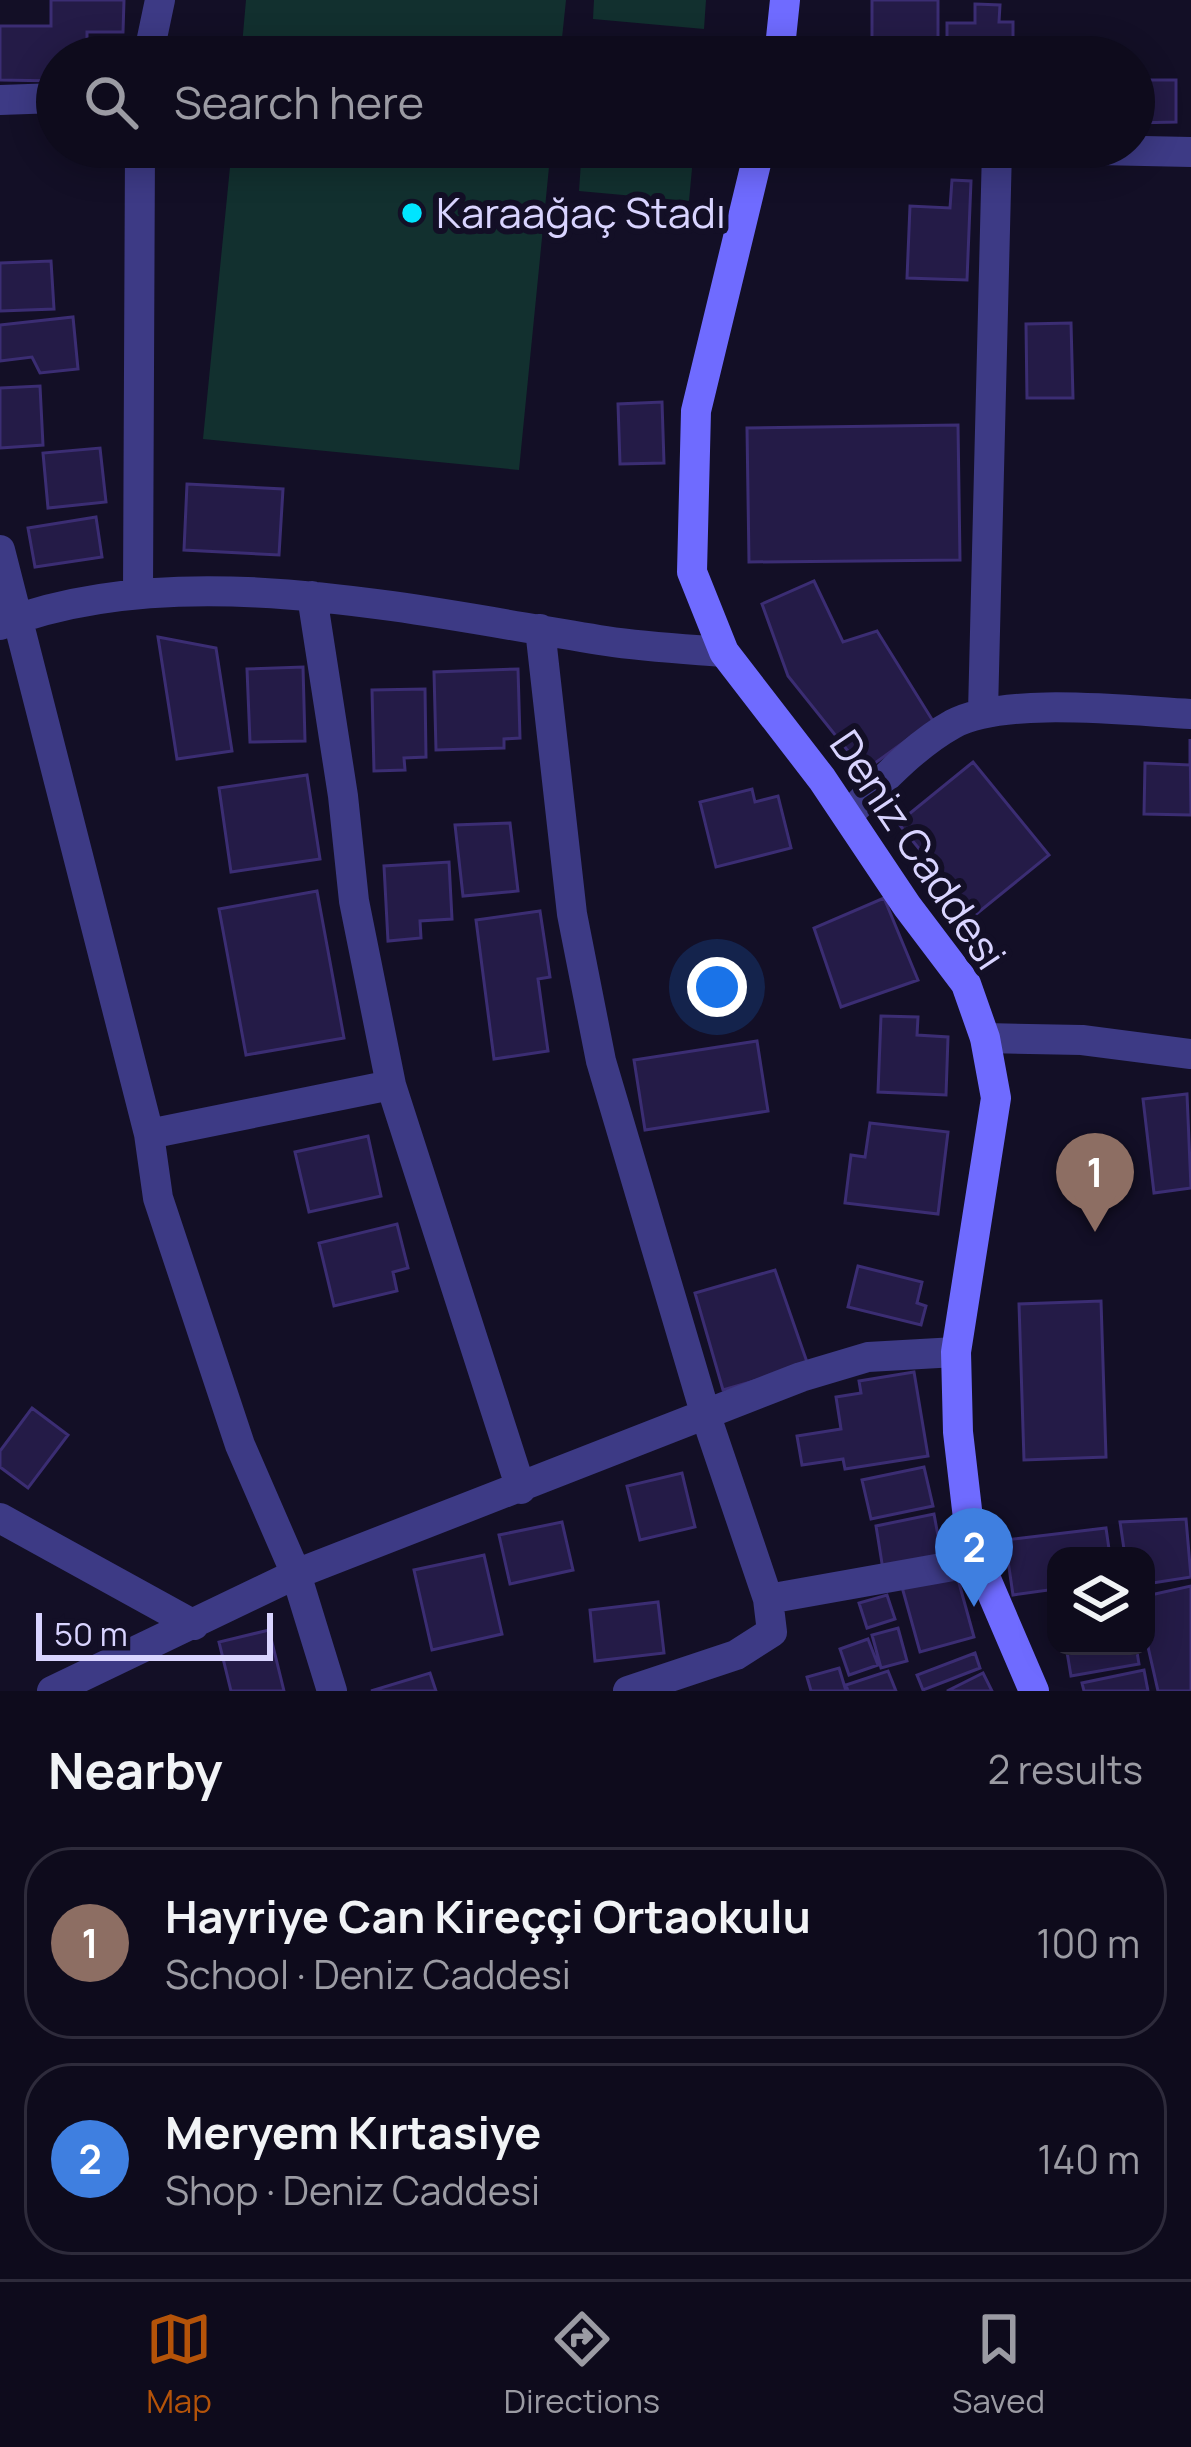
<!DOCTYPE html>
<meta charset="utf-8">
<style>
:root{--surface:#0e0b1c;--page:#171425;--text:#f1f3f6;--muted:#9b9ba3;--line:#2e2b3b;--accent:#b45309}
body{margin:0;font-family:Manrope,sans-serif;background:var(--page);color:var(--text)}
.controls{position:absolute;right:36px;bottom:36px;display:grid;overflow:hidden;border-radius:24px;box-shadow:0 6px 30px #0003}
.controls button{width:108px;height:108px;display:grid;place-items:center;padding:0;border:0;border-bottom:3px solid var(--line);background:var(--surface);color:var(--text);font:60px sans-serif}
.scale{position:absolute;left:36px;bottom:30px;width:237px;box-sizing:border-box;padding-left:12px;border:6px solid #d9d4ff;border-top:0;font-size:33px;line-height:42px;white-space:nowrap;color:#d9d4ff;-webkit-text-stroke:9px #130f26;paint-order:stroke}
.you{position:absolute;left:717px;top:987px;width:42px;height:42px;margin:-30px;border:9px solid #fff;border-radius:50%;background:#1a73e8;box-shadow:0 0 0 18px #1a73e833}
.badge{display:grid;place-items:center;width:78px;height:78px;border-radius:50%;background:var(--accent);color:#fff;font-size:39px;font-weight:700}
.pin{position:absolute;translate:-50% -99px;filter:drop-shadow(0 3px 6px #0008)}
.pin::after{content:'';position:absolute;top:63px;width:42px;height:36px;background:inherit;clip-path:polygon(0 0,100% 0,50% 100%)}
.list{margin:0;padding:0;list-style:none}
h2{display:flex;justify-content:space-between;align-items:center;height:156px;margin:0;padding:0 48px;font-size:51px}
h2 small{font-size:39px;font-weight:400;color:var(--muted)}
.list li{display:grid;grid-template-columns:78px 1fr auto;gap:36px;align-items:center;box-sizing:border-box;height:192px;margin:0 24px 24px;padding:0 24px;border:3px solid var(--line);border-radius:48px}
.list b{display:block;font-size:45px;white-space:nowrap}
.list p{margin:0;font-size:39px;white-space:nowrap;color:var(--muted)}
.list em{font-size:39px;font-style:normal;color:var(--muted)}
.icon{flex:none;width:66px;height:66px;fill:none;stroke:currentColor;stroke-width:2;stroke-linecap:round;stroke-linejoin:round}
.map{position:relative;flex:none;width:1191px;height:1691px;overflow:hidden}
.search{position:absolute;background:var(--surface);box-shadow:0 6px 30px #0003;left:36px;right:36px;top:36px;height:132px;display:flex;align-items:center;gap:30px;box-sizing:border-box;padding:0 42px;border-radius:66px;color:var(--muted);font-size:45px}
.sheet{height:588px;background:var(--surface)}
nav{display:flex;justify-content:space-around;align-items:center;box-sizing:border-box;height:168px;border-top:3px solid var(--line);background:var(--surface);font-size:33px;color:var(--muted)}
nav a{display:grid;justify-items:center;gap:6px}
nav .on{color:var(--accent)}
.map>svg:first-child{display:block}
.green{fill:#12302f}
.building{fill:#241b47;stroke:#3b2d73;stroke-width:3}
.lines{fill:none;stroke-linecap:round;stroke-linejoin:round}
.street{stroke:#3d3a85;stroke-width:30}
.secondary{stroke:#6f6bff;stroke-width:30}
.poi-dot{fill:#00e5ff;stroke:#130f26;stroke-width:4.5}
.labels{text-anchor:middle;stroke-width:12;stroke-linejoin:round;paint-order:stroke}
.poi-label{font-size:42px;fill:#d9d4ff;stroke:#130f26;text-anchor:start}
.street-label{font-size:42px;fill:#d9d4ff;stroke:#130f26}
</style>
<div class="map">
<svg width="1191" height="1691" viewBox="0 0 1191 1691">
<rect width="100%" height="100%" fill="#130f26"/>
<path class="green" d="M246,0H566L560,57H241Z
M594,0H706L704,29L593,19Z
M591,36L703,46L702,57H589Z
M232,147H551L519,470L203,439Z
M582,147H694L689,201L579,191Z"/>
<path class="building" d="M51,0H124L123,32H87V57H57V81L0,80V26H51Z
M872,0H938V55H872Z
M975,4L1000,5L999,22H1013V56L947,55V23H975Z
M1134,80H1176V122L1134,123Z
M952,180L971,181L967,280L907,278L910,206L950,208Z
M51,261L54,309L0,311V263Z
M73,317L78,369L40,373L32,357L0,361V325Z
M1071,323L1073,398H1027L1026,324Z
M40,386L43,445L0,448V388Z
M662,402L664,463L620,464L618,404Z
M958,425L960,560L749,562L747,428Z
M100,448L106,502L48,508L43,453Z
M187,484L283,489L279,555L184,550Z
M96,517L102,557L35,567L28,528Z
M814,581L843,642L877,631L933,721L864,771L788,676L762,604Z
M158,637L216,648L232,751L177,759Z
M303,667L305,741L250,742L247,669Z
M518,669L520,738L504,739V748L436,750L434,672Z
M425,689L426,757L404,758L405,770L374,771L372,690Z
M1190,739L1191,815L1144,814L1145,763L1190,765Z
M973,762L1049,855L974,916L898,823Z
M307,775L320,859L231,872L219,788Z
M752,789L755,802L778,796L791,848L716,867L700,802Z
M510,823L518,891L463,896L455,825Z
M449,862L452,919L420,921L421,938L388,941L384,866Z
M317,891L344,1038L246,1055L219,909Z
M884,898L918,980L841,1007L814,928Z
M540,911L550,977L538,979L548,1051L494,1059L476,920Z
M881,1016L918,1017L917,1035L948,1037L946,1095L878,1092Z
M757,1041L768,1111L645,1130L634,1060Z
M1187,1094L1191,1188L1154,1193L1143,1099Z
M870,1123L948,1132L938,1214L845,1203L851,1155L865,1157Z
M368,1136L381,1196L309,1212L295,1152Z
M397,1224L408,1268L393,1272L397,1291L334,1306L319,1243Z
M858,1266L922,1282L917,1303L926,1306L921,1325L848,1307Z
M775,1270L808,1365L723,1390L695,1293Z
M1101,1301L1106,1457L1024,1460L1019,1304Z
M914,1372L928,1456L845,1469L843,1459L802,1465L797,1436L841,1429L836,1397L861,1393L859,1381Z
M32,1408L68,1435L28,1488L0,1467V1451Z
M924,1467L933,1506L871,1519L862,1480Z
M682,1473L695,1527L640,1540L627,1486Z
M934,1514L943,1563L884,1576L876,1526Z
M1186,1519L1191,1577L1146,1584V1556H1125L1120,1522Z
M562,1522L573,1570L510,1584L499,1535Z
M1106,1528L1110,1556H1056V1589L1013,1595L1005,1540Z
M484,1555L502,1634L432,1650L414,1570Z
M956,1572L974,1637L920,1652L902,1587Z
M1191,1586V1691H1158L1146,1638V1596Z
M887,1595L895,1619L867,1628L859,1603Z
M658,1602L664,1653L595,1661L590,1610Z
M898,1628L907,1661L881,1668L872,1635Z
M269,1630L284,1691H231L219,1642Z
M868,1639L878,1665L849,1675L840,1649Z
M1066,1646H1136L1139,1664L1071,1676Z
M975,1653L980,1668L923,1690L917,1675Z
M839,1668L846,1691H811L807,1677Z
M1144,1670L1148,1691H1084L1082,1683Z
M888,1671L896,1691H848L846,1685Z
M430,1673L436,1691H371Z
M983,1673L992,1691H947Z"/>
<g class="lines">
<path class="street" d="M148,57L160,0
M0,100L57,98
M958,147L1191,152
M0,550L149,1134L158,1198L240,1445L296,1574L332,1691
M138,593L140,147
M312,596L343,796L354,901L391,1085L521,1489
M0,625C180,554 421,612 606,641C645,647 685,649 724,652
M540,629L572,914L601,1061L706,1416L768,1599
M983,712L997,149
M848,815C880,784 913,746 953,724C1005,696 1130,711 1191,714
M985,1038L1082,1040L1191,1054
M149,1134L391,1085
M0,1518L194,1625
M52,1691L296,1574L801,1377L868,1357L956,1352
M628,1691L736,1655L772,1632L768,1599L953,1566L971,1544"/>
<path class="secondary" d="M779,57L785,0
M760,147L696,411L692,572L724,652L822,779L907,906L966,984L985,1038L996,1098L956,1352L958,1432L971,1544L1034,1691"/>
</g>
<circle class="poi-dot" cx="412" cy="213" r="12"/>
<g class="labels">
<g class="poi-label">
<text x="436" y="228">Karaağaç Stadı</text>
</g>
<g class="street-label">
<text transform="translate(918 850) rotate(56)" y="15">Deniz Caddesi</text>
</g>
</g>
</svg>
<div class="controls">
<button><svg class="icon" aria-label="layers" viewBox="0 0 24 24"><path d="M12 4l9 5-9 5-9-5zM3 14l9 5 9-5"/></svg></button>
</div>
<div class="scale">50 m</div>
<div class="you"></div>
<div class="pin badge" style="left:1095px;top:1232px;background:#8d6e63">1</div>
<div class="pin badge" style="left:974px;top:1607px;background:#3f7fe0">2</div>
<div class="search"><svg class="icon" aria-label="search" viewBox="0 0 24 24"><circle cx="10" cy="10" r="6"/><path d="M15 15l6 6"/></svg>Search here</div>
</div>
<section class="sheet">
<h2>Nearby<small>2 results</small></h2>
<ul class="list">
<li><span class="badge" style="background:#8d6e63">1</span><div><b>Hayriye Can Kireççi Ortaokulu</b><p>School · Deniz Caddesi</p></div><em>100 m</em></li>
<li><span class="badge" style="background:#3f7fe0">2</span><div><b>Meryem Kırtasiye</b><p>Shop · Deniz Caddesi</p></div><em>140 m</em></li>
</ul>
</section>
<nav>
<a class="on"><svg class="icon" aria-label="map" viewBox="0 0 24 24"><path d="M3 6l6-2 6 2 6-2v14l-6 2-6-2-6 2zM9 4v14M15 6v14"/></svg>Map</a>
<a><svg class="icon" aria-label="directions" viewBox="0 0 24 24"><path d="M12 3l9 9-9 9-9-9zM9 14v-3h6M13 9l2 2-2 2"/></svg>Directions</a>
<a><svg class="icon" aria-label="saved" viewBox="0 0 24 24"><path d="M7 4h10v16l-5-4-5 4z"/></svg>Saved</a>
</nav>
